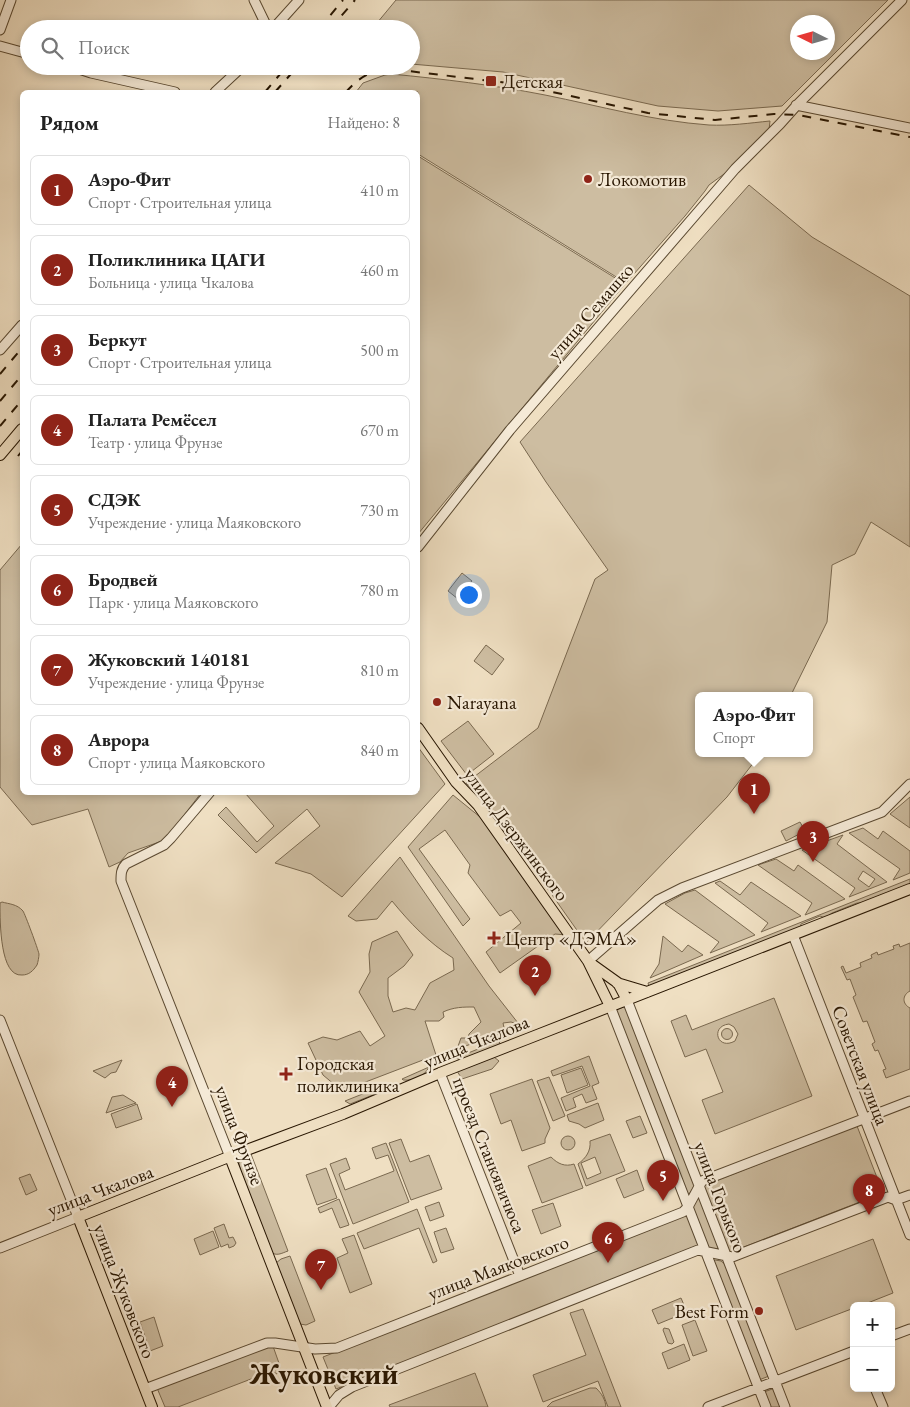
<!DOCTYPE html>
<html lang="ru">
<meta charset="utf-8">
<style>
:root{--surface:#fff;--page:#f2f2f2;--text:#222;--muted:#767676;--line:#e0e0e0;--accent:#8f2418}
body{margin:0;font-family:"EB Garamond",serif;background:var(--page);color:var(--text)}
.controls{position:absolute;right:15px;bottom:15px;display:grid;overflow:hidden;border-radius:8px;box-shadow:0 2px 8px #0003}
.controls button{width:45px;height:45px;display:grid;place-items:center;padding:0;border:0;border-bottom:1px solid var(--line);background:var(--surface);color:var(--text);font:25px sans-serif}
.compass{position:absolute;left:790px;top:15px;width:45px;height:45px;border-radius:50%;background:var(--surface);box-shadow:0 2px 8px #0003;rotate:275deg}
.you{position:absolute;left:468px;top:594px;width:18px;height:18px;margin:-12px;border:4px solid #fff;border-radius:50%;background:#1a73e8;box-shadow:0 0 0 8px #1a73e833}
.badge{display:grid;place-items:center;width:32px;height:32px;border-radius:50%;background:var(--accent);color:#fff;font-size:16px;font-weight:700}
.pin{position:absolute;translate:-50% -41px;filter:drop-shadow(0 1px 2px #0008)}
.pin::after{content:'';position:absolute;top:26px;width:18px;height:15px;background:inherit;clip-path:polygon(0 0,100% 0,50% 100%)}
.popup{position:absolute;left:695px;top:692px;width:118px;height:65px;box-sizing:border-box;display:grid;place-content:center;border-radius:8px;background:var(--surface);filter:drop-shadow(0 1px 4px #0005);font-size:16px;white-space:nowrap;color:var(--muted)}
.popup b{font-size:19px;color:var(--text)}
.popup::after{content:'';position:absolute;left:50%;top:100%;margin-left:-10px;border:10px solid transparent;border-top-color:var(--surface)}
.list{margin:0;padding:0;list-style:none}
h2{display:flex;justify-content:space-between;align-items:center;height:65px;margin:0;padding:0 20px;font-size:21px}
h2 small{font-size:16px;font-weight:400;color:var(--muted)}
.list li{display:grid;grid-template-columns:32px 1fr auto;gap:15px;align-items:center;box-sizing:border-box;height:70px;margin:0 10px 10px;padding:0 10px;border:1px solid var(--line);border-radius:8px}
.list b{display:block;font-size:19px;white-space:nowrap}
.list p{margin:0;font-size:16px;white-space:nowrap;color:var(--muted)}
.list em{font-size:16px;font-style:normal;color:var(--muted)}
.icon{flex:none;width:28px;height:28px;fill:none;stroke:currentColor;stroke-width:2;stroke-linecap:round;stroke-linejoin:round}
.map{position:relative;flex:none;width:910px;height:1407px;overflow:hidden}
.search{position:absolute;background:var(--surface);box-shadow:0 2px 8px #0003;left:20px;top:20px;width:400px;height:55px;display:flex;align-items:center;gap:12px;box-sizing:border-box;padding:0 18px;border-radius:28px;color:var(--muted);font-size:19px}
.panel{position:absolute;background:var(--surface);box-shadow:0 2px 8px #0003;left:20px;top:90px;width:400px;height:705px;border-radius:8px}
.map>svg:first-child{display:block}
.green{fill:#cdbda1;stroke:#7a6950;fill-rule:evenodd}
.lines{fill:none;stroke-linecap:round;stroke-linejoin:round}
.minor-casing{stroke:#594830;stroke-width:11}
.major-casing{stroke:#271500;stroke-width:12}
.minor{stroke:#f5ead7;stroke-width:9}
.major{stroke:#efdfc2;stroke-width:10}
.rail{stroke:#271500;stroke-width:2;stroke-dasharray:9 9;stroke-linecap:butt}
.poi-dot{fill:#8f2418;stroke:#f5ead7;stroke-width:2}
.labels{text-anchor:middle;stroke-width:4.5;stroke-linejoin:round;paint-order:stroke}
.poi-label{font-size:19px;fill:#271500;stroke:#f5ead7;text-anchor:start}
.street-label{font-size:19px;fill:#271500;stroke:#f5ead7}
.town-label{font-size:29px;font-weight:bold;fill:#271500;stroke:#f5ead7}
</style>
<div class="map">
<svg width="910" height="1407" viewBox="0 0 910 1407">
<rect width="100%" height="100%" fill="#efdfc2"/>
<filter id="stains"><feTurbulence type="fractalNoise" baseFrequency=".004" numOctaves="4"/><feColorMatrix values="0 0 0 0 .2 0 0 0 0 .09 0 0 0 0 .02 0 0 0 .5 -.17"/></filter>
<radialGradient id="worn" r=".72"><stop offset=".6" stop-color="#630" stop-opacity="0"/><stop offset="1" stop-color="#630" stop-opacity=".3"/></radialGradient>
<path class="green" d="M396,0H888L782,106L718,111L658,106L503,72L411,64V29H372ZM828,22V52H798V22Z
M391,74C443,79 494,85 545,95C600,106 653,121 709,125C729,126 750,123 770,121L769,130L724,174L709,185L705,191L685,216L626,283L418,154V92H356L363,83L385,75Z
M418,156L625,284L418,534Z
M749,185L812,237L910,296V547L871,522L855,554L832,565L827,622L791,695H699V753H761L727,797L586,943L490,807L491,805L480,791L477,793L466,783L538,728L595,579L608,570L546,482L520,442Z
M22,544V792L201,793L165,840L128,853L120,862L109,867L88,809L32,825L0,787V570Z
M462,573L472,581L458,599L448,591Z
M486,645L504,659L492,675L474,661Z
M468,721L494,754L467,775L441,741Z
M418,747L445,784L342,897L311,874L275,863L320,826L307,809L256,853L218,815L226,807L257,842L274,826L245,793L418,792Z
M453,795L485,821L567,935L555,934L500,973L486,952L521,923L511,910L500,916L468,873L470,865L445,830L419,849L470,919L463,926L408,847Z
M910,797V828L890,814Z
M800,822L805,831L786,841L781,831Z
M863,828L878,839L883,831L910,851V873L893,880L900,869L849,833Z
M843,835L837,844L887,882L849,897L855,888L802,850ZM863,871L875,879L869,887L858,879Z
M400,857L489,986L518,1023L515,1025L514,1023L511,1022L503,1023L505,1032L457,1049L461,1038H468L469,1034L481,1022L474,1007C463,1007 454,1007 443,1012L444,1017L439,1021H425L436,1055L342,1091L323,1075L308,1043L323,1037L337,1040L360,1031L370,1046L385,1036L359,992L370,972L369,954L372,942L397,931L413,955L404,966L388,978V996L393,1012L406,1008L415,1010L430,983L454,970L453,958C429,943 410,923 392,901L377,919L356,921L348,916Z
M776,859L794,871L798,865L845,899L805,915L812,903L758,865Z
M910,879V885L865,903H857L832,913L825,918L820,916L801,924L800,928L649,987L648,983Z
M720,881L740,895L751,882L801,916L761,932L768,923L715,883Z
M695,890L755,935L710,953L719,942L665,904L685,893Z
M2,902C9,904 17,904 23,911C25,914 38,949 39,954C39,957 38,962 37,965C33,971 29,975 22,975C0,977 0,923 0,903Z
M663,936L682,952L688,945L703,955L650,978L659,964Z
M910,943V991C902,995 902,1004 910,1008V1069L886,1078L883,1070L886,1069L878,1050L875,1051L872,1044L875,1042L867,1021L863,1022L853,997L856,995L850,979L847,980L841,967L843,966L846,973L861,967L860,963L872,958L871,955L877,952L878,955L894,949L893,946L899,944L900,947Z
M774,998L812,1096L715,1134L702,1100L723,1092L706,1049L685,1057L671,1021L686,1015L692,1030ZM729,1024L734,1027L738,1034L735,1041C717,1051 710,1026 729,1024Z
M626,1006L695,1185L687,1197L614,1011Z
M721.5 1034a5.5 5.5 0 1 1 11 0a5.5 5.5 0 1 1-11 0Z
M500,1040L499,1045L496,1046L460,1060L456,1058Z
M589,1056L599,1083L592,1086L597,1099L586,1103L582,1094L573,1098L576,1107L566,1111L561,1098L590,1086L582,1066L553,1076L551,1071Z
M494,1057L499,1061L492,1069L462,1079L457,1071Z
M122,1060L116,1072L111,1073L105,1078L93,1071Z
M429,1067C424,1077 414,1081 403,1080L402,1079Z
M581,1068L588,1085L567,1093L561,1075Z
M549,1077L565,1116L553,1121L537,1081Z
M532,1079L550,1128L545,1139V1143L522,1151L511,1120L501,1124L490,1094Z
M390,1083L383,1091L350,1104L345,1101Z
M123,1095L136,1103L106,1113L112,1097Z
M598,1103L604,1120L585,1128L579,1124L569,1121L567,1115Z
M137,1104L142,1119L116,1128L111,1114Z
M640,1116L647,1133L633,1138L626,1121Z
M857,1126L883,1193L731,1252L696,1247L336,1389L323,1357L684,1215L705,1185Z
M610,1134L625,1171L586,1186L578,1164C586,1158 591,1151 590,1141ZM595,1157L601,1173L587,1179L581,1163Z
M561 1143a7 7 0 1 1 14 0a7 7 0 1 1-14 0Z
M401,1139L410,1162L429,1155L442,1189L411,1200L389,1143Z
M386,1143L409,1202L353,1224L330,1164L346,1158L350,1169L339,1174L345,1190L394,1171L388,1155L376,1159L372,1148Z
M251,1154L288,1251C282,1253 278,1256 272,1253L245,1187L239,1164C239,1157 246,1156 251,1154Z
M551,1157C558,1164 565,1167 574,1164L583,1188L542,1203L528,1166Z
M326,1168L337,1198L317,1205L306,1175Z
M637,1170L644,1190L624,1198L616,1179Z
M30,1174L37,1190L26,1195L19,1178Z
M339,1199L349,1225L340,1228L332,1208L320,1213L318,1208Z
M439,1202L444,1216L430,1221L425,1207Z
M553,1203L561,1226L541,1234L532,1210Z
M417,1209L437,1261L433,1263L419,1228L364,1249L357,1233Z
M224,1224L229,1238L233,1237L236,1243L234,1246L229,1248L228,1244L221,1247L214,1228Z
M446,1228L454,1249L441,1253L434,1232Z
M213,1231L219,1247L200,1255L194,1239Z
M354,1235L372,1284L350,1293L337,1258L348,1253L342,1239Z
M873,1239L893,1293L860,1306H854V1308L796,1330L776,1276Z
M290,1256L315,1321L306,1325L300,1324L276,1263L281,1259Z
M715,1260L721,1261L727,1266L769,1376L759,1380L713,1262Z
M681,1298L687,1312L658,1324L652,1310Z
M583,1309L621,1407H608L598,1381L543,1402L533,1375L586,1355L570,1313Z
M154,1317L163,1346L150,1351L140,1322Z
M695,1320L707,1351L693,1356L682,1325Z
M664,1328L669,1329L674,1342L672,1344L668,1343L663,1330Z
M684,1344L690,1360L668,1369L662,1353Z
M266,1346L273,1347L274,1349L280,1366L279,1372L277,1374L272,1371L178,1407H165L157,1388Z
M475,1373L488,1407H390L389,1405Z
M590,1388H596C602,1394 605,1399 606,1407H547L552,1402Z
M775,1388L782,1407H769L764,1392Z"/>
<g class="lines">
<g class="minor-casing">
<path id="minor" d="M254,0L268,29
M273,29L299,0
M0,30L11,0
M0,46L29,54
M70,66L91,73L175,92
M215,92L243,66
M796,105L910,128
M0,350L22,325
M418,547L510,430L735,169L780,124L797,105L902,0
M210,792L171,838L164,845L126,864C121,869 121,874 121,881L230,1157
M793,935L910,1235
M588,961L658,900L682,888L882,812L910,784
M627,1000L785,1407
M610,1006L766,1407
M0,1020L78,1217L0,1248
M440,1073L520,1276
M891,1336L910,1329
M875,1388L883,1407
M145,1389L267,1343H275L315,1349L337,1348L683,1212L688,1207L702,1181L910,1101
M329,1407L339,1395L352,1387L698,1250L732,1257L888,1197L896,1200L910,1195
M708,1407L854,1351"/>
</g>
<g class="major-casing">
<path id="major" d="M0,455L22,429
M418,728L456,782L478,805L588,961L610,1006
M590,963L618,983L627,1000
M617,983L647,992
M230,1157L327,1407
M152,1407L78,1217L236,1154L343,1114L440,1073L527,1039L910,889"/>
</g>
<use href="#minor" class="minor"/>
<use href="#major" class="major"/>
<path class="rail" d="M319,29L343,0
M330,29L355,0
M265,92L287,66
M275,92L298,66
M346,92C363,73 375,69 400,70L508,83L562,94L648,113L715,120L774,114L798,115L910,137
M0,374L22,348
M0,401L22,375
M0,426L22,400
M18,456L22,451"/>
</g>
<g class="poi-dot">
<rect x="485" y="75" width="12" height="12" rx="2.5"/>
<circle cx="588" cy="179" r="5"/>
<circle cx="437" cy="702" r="5"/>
<path d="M491.5 930.5h5v5h5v5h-5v5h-5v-5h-5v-5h5z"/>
<path d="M283.5 1066.5h5v5h5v5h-5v5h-5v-5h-5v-5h5z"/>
<circle cx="759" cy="1311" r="5"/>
</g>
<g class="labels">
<g class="poi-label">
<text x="502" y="88">Детская</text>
<text x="598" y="186">Локомотив</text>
<text x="447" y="709">Narayana</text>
<text x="505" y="945">Центр «ДЭМА»</text>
<text x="297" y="1070">Городская<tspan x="297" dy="22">поликлиника</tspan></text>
<text x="749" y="1318" text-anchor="end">Best Form</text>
</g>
<g class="street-label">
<text transform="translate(590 311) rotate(-49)" y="7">улица Семашко</text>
<text transform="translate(517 834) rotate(53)" y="7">улица Дзержинского</text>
<text transform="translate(476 1041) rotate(-22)" y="7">улица Чкалова</text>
<text transform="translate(861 1065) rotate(69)" y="7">Советская улица</text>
<text transform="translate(240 1135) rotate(69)" y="7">улица Фрунзе</text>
<text transform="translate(490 1155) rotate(68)" y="7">проезд Станкявичюса</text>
<text transform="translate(100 1190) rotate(-21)" y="7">улица Чкалова</text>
<text transform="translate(721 1197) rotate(69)" y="7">улица Горького</text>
<text transform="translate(498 1267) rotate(-21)" y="7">улица Маяковского</text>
<text transform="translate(125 1291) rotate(69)" y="7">улица Жуковского</text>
</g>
<g class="town-label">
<text x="324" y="1384">Жуковский</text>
</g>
</g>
<rect width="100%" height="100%" filter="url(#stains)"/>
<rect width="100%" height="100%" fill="url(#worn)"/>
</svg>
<div class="controls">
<button>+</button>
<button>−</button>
</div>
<svg class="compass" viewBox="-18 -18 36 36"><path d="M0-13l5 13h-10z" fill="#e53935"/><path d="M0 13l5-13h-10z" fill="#767676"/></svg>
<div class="you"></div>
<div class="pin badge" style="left:754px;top:814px">1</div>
<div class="popup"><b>Аэро-Фит</b>Спорт</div>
<div class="pin badge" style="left:535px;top:996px">2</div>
<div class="pin badge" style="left:813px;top:862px">3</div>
<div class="pin badge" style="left:172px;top:1107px">4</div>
<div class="pin badge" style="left:663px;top:1201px">5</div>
<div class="pin badge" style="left:608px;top:1263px">6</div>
<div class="pin badge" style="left:321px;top:1290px">7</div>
<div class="pin badge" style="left:869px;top:1215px">8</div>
<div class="search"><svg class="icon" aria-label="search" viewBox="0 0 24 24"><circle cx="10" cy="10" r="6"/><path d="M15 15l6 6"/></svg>Поиск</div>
<section class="panel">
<h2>Рядом<small>Найдено: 8</small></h2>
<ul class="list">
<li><span class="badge">1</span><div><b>Аэро-Фит</b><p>Спорт · Строительная улица</p></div><em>410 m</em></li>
<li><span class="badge">2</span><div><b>Поликлиника ЦАГИ</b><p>Больница · улица Чкалова</p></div><em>460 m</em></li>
<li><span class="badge">3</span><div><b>Беркут</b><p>Спорт · Строительная улица</p></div><em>500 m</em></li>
<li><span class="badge">4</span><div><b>Палата Ремёсел</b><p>Театр · улица Фрунзе</p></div><em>670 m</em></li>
<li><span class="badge">5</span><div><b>СДЭК</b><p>Учреждение · улица Маяковского</p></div><em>730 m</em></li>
<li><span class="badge">6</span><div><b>Бродвей</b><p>Парк · улица Маяковского</p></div><em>780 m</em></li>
<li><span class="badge">7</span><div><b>Жуковский 140181</b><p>Учреждение · улица Фрунзе</p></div><em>810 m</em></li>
<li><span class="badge">8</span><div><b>Аврора</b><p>Спорт · улица Маяковского</p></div><em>840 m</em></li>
</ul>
</section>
</div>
